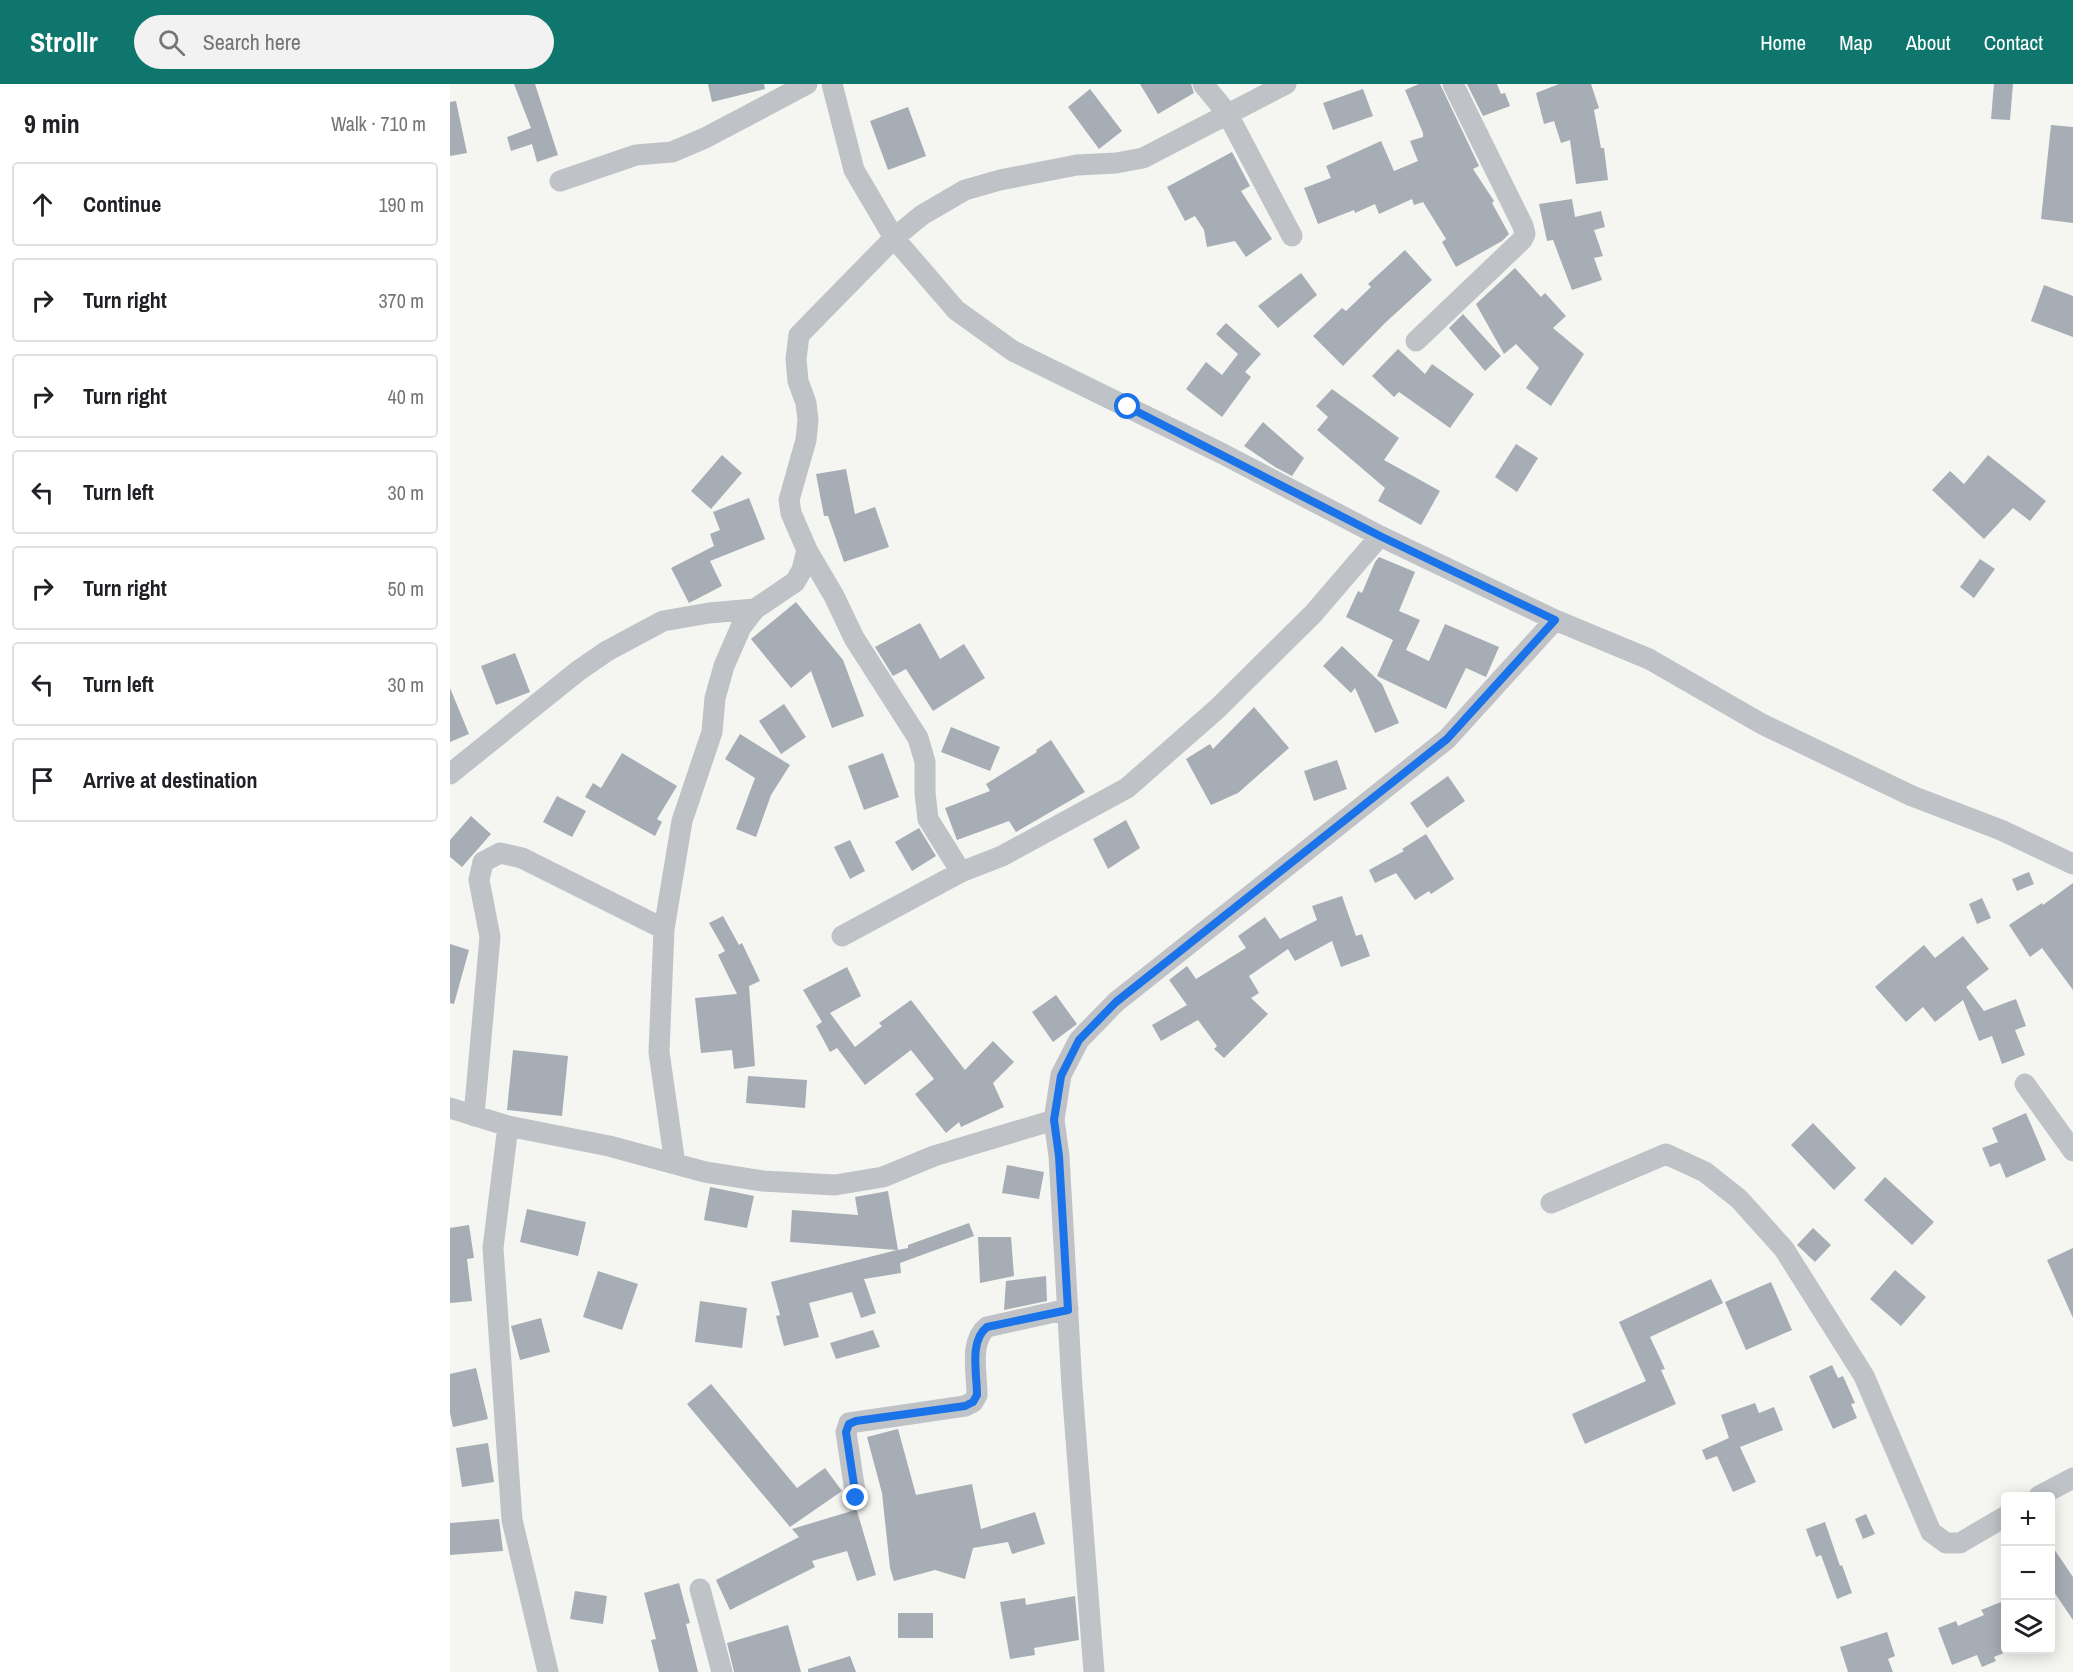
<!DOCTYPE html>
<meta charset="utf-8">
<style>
:root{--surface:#fff;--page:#f2f2f2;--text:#202124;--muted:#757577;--line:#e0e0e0;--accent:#0f766e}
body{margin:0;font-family:"Archivo Narrow",sans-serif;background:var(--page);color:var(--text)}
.controls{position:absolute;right:18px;bottom:18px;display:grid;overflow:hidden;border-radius:6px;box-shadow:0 3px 15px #0003}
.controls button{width:54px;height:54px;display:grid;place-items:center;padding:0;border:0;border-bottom:2px solid var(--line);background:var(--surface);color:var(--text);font:30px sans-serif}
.stop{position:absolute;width:18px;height:18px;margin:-14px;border:4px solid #1a73e8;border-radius:50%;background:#fff}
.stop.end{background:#1a73e8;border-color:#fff;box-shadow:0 2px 6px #0008}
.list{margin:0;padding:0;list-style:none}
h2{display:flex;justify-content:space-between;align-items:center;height:78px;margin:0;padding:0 24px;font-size:26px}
h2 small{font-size:20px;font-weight:400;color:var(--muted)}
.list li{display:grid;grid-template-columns:39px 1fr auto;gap:18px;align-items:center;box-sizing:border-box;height:84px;margin:0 12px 12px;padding:0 12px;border:2px solid var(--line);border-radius:6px}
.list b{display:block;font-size:22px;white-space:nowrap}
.list em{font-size:20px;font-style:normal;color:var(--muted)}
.icon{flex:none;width:33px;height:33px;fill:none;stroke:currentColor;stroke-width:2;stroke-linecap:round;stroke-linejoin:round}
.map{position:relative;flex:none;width:1623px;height:1588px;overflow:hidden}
header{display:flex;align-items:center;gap:36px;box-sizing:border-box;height:84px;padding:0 30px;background:var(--accent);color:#fff}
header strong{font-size:28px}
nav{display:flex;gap:33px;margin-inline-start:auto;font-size:21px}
.search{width:420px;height:54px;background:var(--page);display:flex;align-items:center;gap:15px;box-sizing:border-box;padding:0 21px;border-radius:33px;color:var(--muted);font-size:22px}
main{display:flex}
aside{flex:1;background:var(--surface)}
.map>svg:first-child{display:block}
.building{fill:#a7adb4}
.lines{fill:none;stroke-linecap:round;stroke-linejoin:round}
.minor{stroke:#bfc2c6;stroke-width:21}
.route{stroke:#1a73e8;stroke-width:8}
</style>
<header>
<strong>Strollr</strong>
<div class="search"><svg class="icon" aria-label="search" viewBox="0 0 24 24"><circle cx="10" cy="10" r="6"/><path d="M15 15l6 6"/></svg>Search here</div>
<nav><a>Home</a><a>Map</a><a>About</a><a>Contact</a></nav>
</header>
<main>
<aside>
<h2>9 min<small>Walk · 710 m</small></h2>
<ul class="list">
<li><svg class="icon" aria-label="ahead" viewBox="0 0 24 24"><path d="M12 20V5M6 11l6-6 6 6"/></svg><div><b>Continue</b></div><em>190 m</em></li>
<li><svg class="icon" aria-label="right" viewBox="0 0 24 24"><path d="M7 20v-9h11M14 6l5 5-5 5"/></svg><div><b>Turn right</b></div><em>370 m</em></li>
<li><svg class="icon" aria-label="right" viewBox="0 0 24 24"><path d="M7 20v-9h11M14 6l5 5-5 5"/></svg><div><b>Turn right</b></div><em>40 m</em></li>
<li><svg class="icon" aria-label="left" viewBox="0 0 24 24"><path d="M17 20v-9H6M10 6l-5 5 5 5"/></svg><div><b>Turn left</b></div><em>30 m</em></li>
<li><svg class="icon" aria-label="right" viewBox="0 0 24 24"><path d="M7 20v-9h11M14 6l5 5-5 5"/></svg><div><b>Turn right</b></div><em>50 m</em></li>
<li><svg class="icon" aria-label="left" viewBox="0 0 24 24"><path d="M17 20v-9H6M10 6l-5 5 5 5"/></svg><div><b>Turn left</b></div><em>30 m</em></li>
<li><svg class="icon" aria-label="arrive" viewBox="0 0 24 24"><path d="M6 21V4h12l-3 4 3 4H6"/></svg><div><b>Arrive at destination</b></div></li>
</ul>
</aside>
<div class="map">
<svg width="1623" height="1588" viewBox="0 0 1623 1588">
<rect width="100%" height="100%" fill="#f5f5f2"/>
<path class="building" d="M64,0H85L108,71L87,78L82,60L61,67L57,53L81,44Z
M258,0H314L315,5L262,18Z
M690,0H741L744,9L708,30Z
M969,0H990L1029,82L1023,85L1044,117L1042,119L1059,150L1052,157L1006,183L992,158L996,155L973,118L964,121L962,115L929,130L925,120L905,129L904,126L868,140L854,104L881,94L876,82L931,57L944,87L968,77L960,57L973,53V49L955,6Z
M1017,0H1047L1051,10L1055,9L1060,22L1033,32Z
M1109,0H1141L1149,24L1144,26L1151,64H1154L1158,96L1126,100L1120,56L1111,59L1104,37L1094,40L1086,9Z
M1544,0H1563L1560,36L1541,35Z
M640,5L672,47L649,65L618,23Z
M913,5L923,32L883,46L873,19Z
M6,17L17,69L0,72V18Z
M458,23L476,72L438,86L420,37Z
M1601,41L1623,43V139L1591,135Z
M782,68L800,102L791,107L822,155L796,173L785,157L757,163L754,146L745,132L735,137L717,103Z
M1122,115L1125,133L1151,127L1155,143L1144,146L1153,172L1144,174L1152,196L1122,206L1103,156L1097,157L1089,120Z
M955,166L982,196L935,239L893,282L863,252L892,224L896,227L921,203L918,200Z
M1065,184L1091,213L1095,209L1116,232L1103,244L1134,270L1101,322L1076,304L1089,284L1066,260L1054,270L1026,220Z
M851,189L867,211L828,244L808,222Z
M1594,201L1623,212V253L1581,237Z
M1013,230L1051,272L1035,287L999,244Z
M776,239L811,270L795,288L801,293L772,333L736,305L756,278L772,291L788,270L766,250Z
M948,265L975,290L982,280L1024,310L1000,344L949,308L944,313L922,292Z
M882,305L949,354L934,376L990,407L971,441L928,417L935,404L867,346L878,333L866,322Z
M813,338L854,374L842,392L825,383L794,362Z
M1066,360L1088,374L1067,408L1045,393Z
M272,371L292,389L261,425L241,407Z
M1538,371L1596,417L1580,437L1563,424L1534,455L1482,406L1500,387L1514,400Z
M396,385L405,430L425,423L439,463L394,478L378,432H374L366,390Z
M299,414L315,455L260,477L272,502L239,519L221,484L264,462L260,450L270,446L263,428Z
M929,473L965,488L949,527L970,536L956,566L979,577L995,540L1049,563L1036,593L1016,584L996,625L927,592L943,556L896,533L908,507L912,509L925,478Z
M1530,475L1545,485L1524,514L1510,503Z
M346,518L393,576L414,632L382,644L361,587L341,604L301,555Z
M470,539L490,575L514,560L535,594L483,627L456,585L443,592L425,563Z
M892,562L932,600L949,639L925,649L905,604L901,609L873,582Z
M65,569L80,608L46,621L31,582Z
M0,604L19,650L0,658Z
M334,620L356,653L331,670L309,637Z
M804,623L839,664L788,709L761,721L736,675L760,660L763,665Z
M501,643L550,663L540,687L491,668Z
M290,650L340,681L321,711L306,753L286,745L305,694L275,675Z
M601,656L635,708L566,748L559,737L507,756L495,724L540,707L536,700L587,668L586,666Z
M172,669L227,702L207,735L212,738L205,752L135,713L143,699L151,704Z
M433,669L449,713L414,726L398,682Z
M887,676L897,705L864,717L854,687Z
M998,692L1015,717L977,744L960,719Z
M107,712L136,727L122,753L93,738Z
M21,732L41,750L12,783L0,773V756Z
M676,736L690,764L658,785L643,755Z
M469,744L486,772L462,787L445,758Z
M976,750L1004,795L981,810L979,807L965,816L946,789L925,799L919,786L954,767L952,765Z
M400,756L415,787L400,795L384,763Z
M1579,788L1584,800L1567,807L1562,795Z
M1623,799V906L1592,864L1580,873L1559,841L1592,819L1593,821Z
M892,812L906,852L912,850L920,872L891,883L882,857L845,877L838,865L799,892L809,909L801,914L818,930L774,974L764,965L767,962L748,936L711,957L702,941L737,921L719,896L737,882L746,895L796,864L788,852L815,833L830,855L867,836L862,822Z
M1532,814L1541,834L1527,840L1519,820Z
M273,832L289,861L292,859L310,897L299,902L305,982L284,985L282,966L251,969L245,914L287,910L268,871L275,867L259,839Z
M1513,852L1539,885L1516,903L1534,927L1566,915L1576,942L1565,946L1575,971L1552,980L1542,952L1529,957L1513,916L1485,938L1473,923L1456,938L1425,903L1474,861L1485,874Z
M0,860L19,866L4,920L0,919Z
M397,883L411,912L380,929L405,963L432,942L429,939L461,916L515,986L543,957L564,978L543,999L554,1023L511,1043L509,1038L496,1049L465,1010L484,995L461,966L415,1001L387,964L380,968L366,942L372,938L353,906Z
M606,911L627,940L603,958L582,928Z
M63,966L118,972L112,1032L57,1026Z
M298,992L357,996L355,1024L296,1019Z
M1576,1029L1596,1076L1556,1094L1550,1079L1540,1083L1532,1064L1548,1058L1542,1044Z
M1363,1039L1406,1084L1384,1106L1341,1061Z
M557,1081L594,1088L589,1115L552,1109Z
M1435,1093L1484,1138L1462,1161L1414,1116Z
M260,1103L304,1112L297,1144L254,1136Z
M438,1107L448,1166L458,1164V1161L519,1139L524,1152L450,1179L451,1189L414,1195L426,1229L411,1234L402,1208L359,1219L369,1253L334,1262L326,1232L330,1231L321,1198L447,1166L340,1158L342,1126L408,1131L405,1113Z
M77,1125L136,1138L128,1172L70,1158Z
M19,1141L24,1174L17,1175L22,1217L0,1219V1144Z
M1363,1144L1381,1161L1365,1178L1347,1161Z
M528,1153H561L564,1192L530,1199Z
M1623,1164V1234L1597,1176Z
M1445,1186L1476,1213L1451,1242L1420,1215Z
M148,1187L188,1200L172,1246L133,1233Z
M596,1192L597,1217L554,1226L556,1197Z
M1261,1195L1273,1219L1200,1253L1215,1285L1211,1286L1226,1320L1135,1360L1122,1330L1196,1297L1169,1238Z
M1321,1198L1342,1246L1296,1266L1275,1218Z
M250,1217L297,1224L292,1264L245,1258Z
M91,1234L100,1268L70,1276L61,1242Z
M423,1246L430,1263L386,1275L380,1259Z
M1382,1281L1388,1294L1393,1292L1405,1319L1401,1320L1407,1334L1383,1345L1359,1292Z
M26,1284L38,1335L3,1343L0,1329V1290Z
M261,1300L347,1404L375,1384L392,1407L340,1443L237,1320Z
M1305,1319L1309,1329L1324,1323L1333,1346L1290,1363L1306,1398L1283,1408L1267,1372L1256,1376L1252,1366L1279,1354L1271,1331Z
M448,1345L466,1411L522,1400L531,1445L585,1428L595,1460L562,1470L558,1458L523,1464L515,1495L485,1486L444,1497L440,1484L432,1409L417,1353Z
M38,1359L44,1398L12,1403L6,1364Z
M405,1426L407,1427L426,1491L407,1497L397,1467L362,1477L365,1483L280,1526L266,1496L349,1453L342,1445Z
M1416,1430L1425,1450L1413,1455L1405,1435Z
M49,1435L53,1467L0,1471V1439Z
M1375,1438L1390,1482L1392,1481L1402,1509L1387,1515L1371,1471L1366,1473L1356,1445Z
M1600,1459L1623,1493V1536L1600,1502Z
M229,1499L240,1539L236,1540L248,1588H209L201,1556L206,1555L194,1509Z
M125,1507L157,1512L153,1540L120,1535Z
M625,1512L629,1556L584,1564L585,1571L560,1575L550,1518L575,1514L576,1521Z
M1556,1516V1568L1544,1573L1546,1577L1532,1583L1527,1571L1502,1581L1488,1544L1506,1537L1508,1542L1534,1531L1531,1526Z
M448,1529H483V1554H448Z
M338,1541L351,1588H284L277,1559Z
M1437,1548L1445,1572L1438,1575L1443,1588H1398L1390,1563Z
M400,1572L406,1588H358V1585Z"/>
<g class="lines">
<path class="minor" d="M382,0L404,86L444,154L506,226L563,267L773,370L930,452L1105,536L1199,575L1312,640L1462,712L1551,746L1623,780
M753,0L777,29L842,152
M110,97L186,71L222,68L255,54L357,0
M966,257L1072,156L1075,150L1073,142L1003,0
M0,690L128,587L157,567L213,537L259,529L305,525
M511,788L478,735L475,709V678L468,654L404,554L384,512L357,466L341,429L339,416L356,356L358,336L356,319L348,297L346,275L349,251L444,154L472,131L515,106L550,96L627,81L666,79L693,74L836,0
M392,852L511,788L552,772L677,704L767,625L863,530L930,452
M1575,1000L1623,1067
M0,1024L58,1042
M24,1032L40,853L29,796L33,778L50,769L72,774L214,845
M225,1080L209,968L214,845L232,737L262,648L265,614L274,582L291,543L305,525L345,498L352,486L357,466
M1101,1119L1216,1070L1255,1088L1289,1115L1334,1165L1414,1292L1481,1448L1496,1459H1510L1556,1432
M1589,1412L1623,1394
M406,1414L396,1348L399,1339L515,1322L523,1318L527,1311C527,1289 519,1257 537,1243L618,1225
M250,1505L272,1588
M98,1588L62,1436L43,1164L58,1042L159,1062L255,1088L313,1097L385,1101L433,1093L484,1072L604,1036
M644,1588L622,1303L609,1072L604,1036L611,991L629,956L666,918L997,655L1105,536"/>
</g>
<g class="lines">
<path class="route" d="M406,1414L396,1348L399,1340L406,1337L515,1322L523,1318L527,1311C527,1289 519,1257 537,1243L618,1226L609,1072L604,1036L611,992L629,956L666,918L997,655L1105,536L930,452L678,323"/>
</g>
</svg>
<div class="controls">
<button>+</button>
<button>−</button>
<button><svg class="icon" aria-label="layers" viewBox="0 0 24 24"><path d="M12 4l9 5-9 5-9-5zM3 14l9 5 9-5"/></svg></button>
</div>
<div class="stop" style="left:678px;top:323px"></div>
<div class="stop end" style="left:406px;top:1414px"></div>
</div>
</main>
